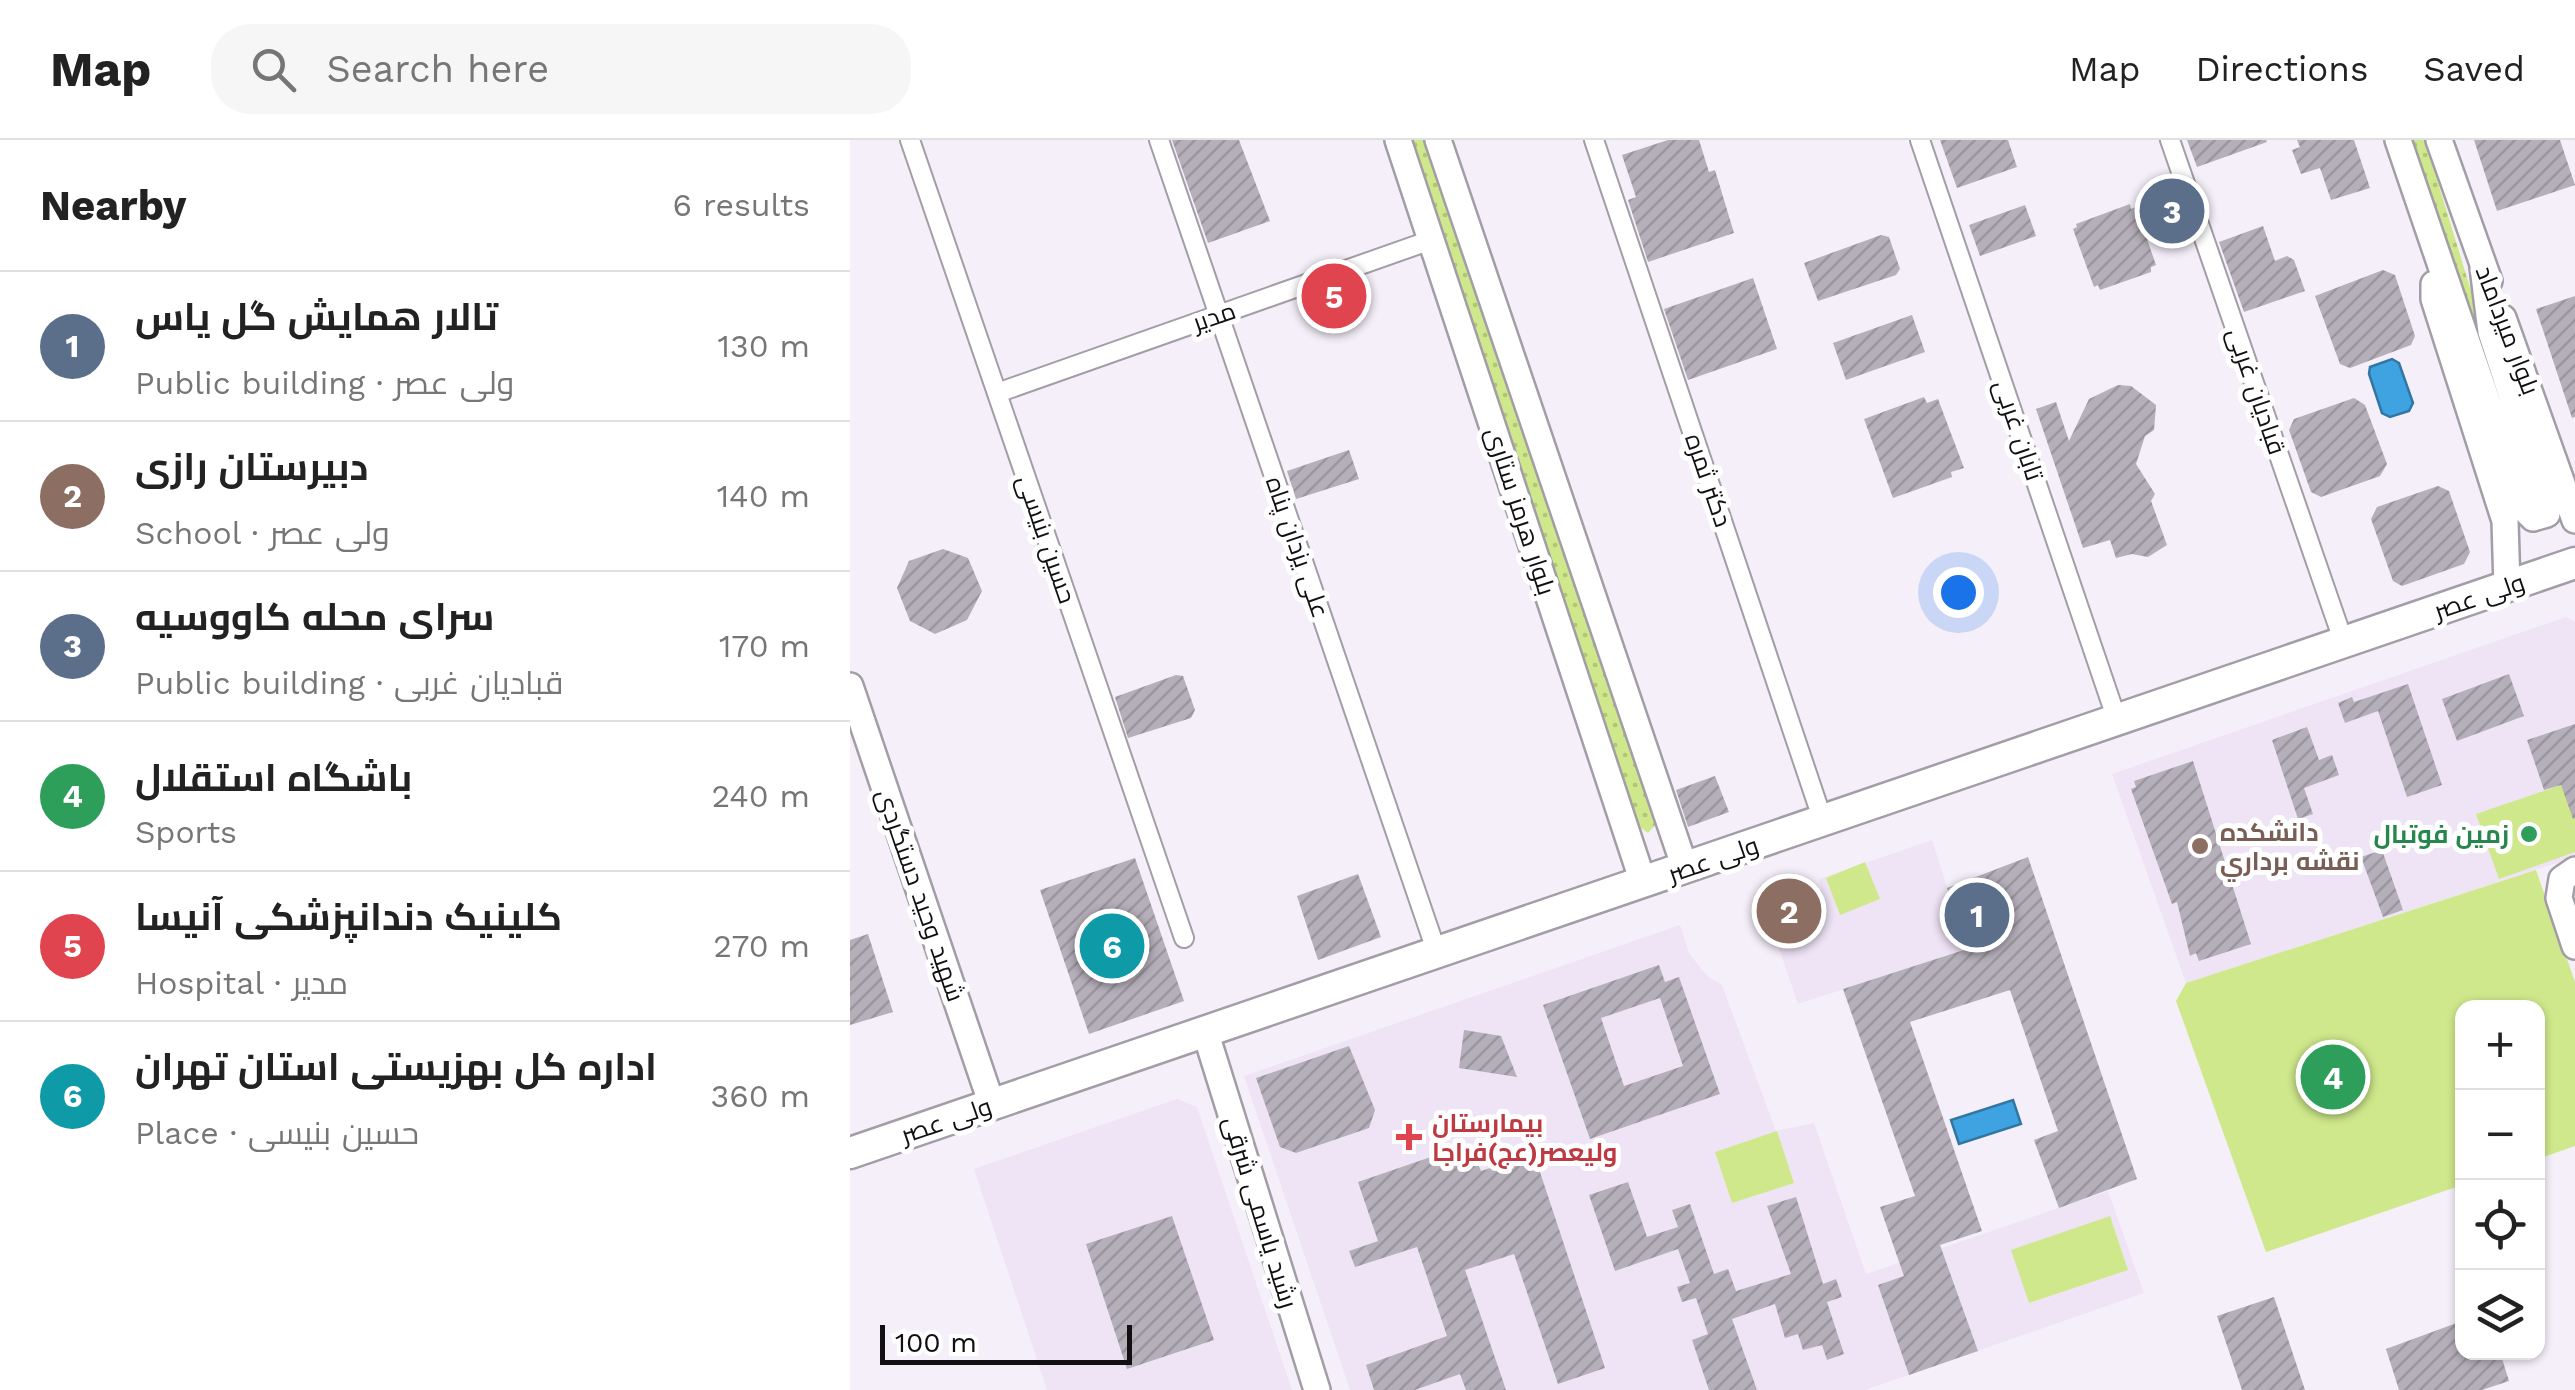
<!DOCTYPE html>
<meta charset="utf-8">
<style>
:root{--surface:#fff;--page:#f6f6f6;--text:#222;--muted:#767676;--line:#e0e0e0;--accent:#d93025}
body{margin:0;font-family:"Work Sans",Cairo,sans-serif;background:var(--page);color:var(--text)}
.controls{position:absolute;right:30px;bottom:30px;display:grid;overflow:hidden;border-radius:20px;box-shadow:0 2px 8px #0004}
.controls button{width:90px;height:90px;display:grid;place-items:center;padding:0;border:0;border-bottom:2px solid var(--line);background:var(--surface);color:var(--text);font:50px sans-serif}
.scale{position:absolute;left:30px;bottom:25px;width:252px;box-sizing:border-box;padding-left:10px;border:5px solid #120f13;border-top:0;font-size:28px;line-height:35px;white-space:nowrap;color:#120f13;-webkit-text-stroke:8px #fff;paint-order:stroke}
.you{position:absolute;left:1108px;top:452px;width:35px;height:35px;margin:-25px;border:8px solid #fff;border-radius:50%;background:#1a73e8;box-shadow:0 0 0 15px #1a73e833}
.badge{display:grid;place-items:center;width:65px;height:65px;border-radius:50%;background:var(--accent);color:#fff;font-size:32px;font-weight:700}
.pin{position:absolute;translate:-50% -50%;border:5px solid #fff;box-shadow:0 2px 10px #0006}
.list{margin:0;padding:0;list-style:none}
h2{display:flex;justify-content:space-between;align-items:center;height:130px;margin:0;padding:0 40px;font-size:42px}
h2 small{font-size:32px;font-weight:400;color:var(--muted)}
.list li{display:grid;grid-template-columns:65px 1fr auto;gap:30px;align-items:center;box-sizing:border-box;height:150px;padding:0 40px;border-top:2px solid var(--line)}
.list b{display:block;font-size:38px;white-space:nowrap}
.list p{margin:0;font-size:32px;white-space:nowrap;color:var(--muted)}
.list em{font-size:32px;font-style:normal;color:var(--muted)}
.icon{flex:none;width:55px;height:55px;fill:none;stroke:currentColor;stroke-width:2;stroke-linecap:round;stroke-linejoin:round}
.map{position:relative;flex:none;width:1725px;height:1250px;overflow:hidden}
header{display:flex;align-items:center;gap:60px;box-sizing:border-box;height:140px;padding:0 50px;background:var(--surface);border-bottom:2px solid var(--line)}
header strong{font-size:48px}
nav{display:flex;gap:55px;margin-inline-start:auto;font-size:35px}
.search{width:700px;height:90px;background:var(--page);display:flex;align-items:center;gap:25px;box-sizing:border-box;padding:0 35px;border-radius:40px;color:var(--muted);font-size:38px}
main{display:flex}
aside{flex:1;background:var(--surface)}
.map>svg:first-child{display:block}
.built{fill:#efe4f5}
.grass{fill:url(#grass-dots)}
.park{fill:#cfe88b}
.water{fill:#3fa2e1;stroke:#3276a3;stroke-width:2.5}
.building{fill:url(#building-hatch);fill-rule:evenodd}
.lines{fill:none;stroke-linecap:round;stroke-linejoin:round}
.street-casing{stroke:#a29da6;stroke-width:22}
.secondary-casing{stroke:#a29da6;stroke-width:30}
.primary-casing{stroke:#a29da6;stroke-width:35}
.street{stroke:#fff;stroke-width:18}
.secondary{stroke:#fff;stroke-width:25}
.primary{stroke:#fff;stroke-width:30}
.leisure-dot{fill:#2e9e5b;stroke:#fff;stroke-width:4}
.education-dot{fill:#8d6e63;stroke:#fff;stroke-width:4}
.health-dot{fill:#e0444e;stroke:#fff;stroke-width:4}
.labels{text-anchor:middle;stroke-width:10;stroke-linejoin:round;paint-order:stroke}
.street-label{font-size:25px;fill:#120f13;stroke:#fff}
.education-label{font-size:25px;font-weight:bold;fill:#785e54;stroke:#fff;text-anchor:start}
.leisure-label{font-size:25px;font-weight:bold;fill:#27864d;stroke:#fff;text-anchor:end}
.health-label{font-size:25px;font-weight:bold;fill:#be3a42;stroke:#fff;text-anchor:start}
</style>
<header>
<strong>Map</strong>
<div class="search"><svg class="icon" aria-label="search" viewBox="0 0 24 24"><circle cx="10" cy="10" r="6"/><path d="M15 15l6 6"/></svg>Search here</div>
<nav><a>Map</a><a>Directions</a><a>Saved</a></nav>
</header>
<main>
<aside>
<h2>Nearby<small>6 results</small></h2>
<ul class="list">
<li><span class="badge" style="background:#5c6f8a">1</span><div><b>تالار همایش گل یاس</b><p>Public building · ولی عصر</p></div><em>130 m</em></li>
<li><span class="badge" style="background:#8d6e63">2</span><div><b>دبیرستان رازی</b><p>School · ولی عصر</p></div><em>140 m</em></li>
<li><span class="badge" style="background:#5c6f8a">3</span><div><b>سرای محله کاووسیه</b><p>Public building · قبادیان غربی</p></div><em>170 m</em></li>
<li><span class="badge" style="background:#2e9e5b">4</span><div><b>باشگاه استقلال</b><p>Sports</p></div><em>240 m</em></li>
<li><span class="badge" style="background:#e0444e">5</span><div><b>کلینیک دندانپزشکی آنیسا</b><p>Hospital · مدیر</p></div><em>270 m</em></li>
<li><span class="badge" style="background:#0f9aa8">6</span><div><b>اداره کل بهزیستی استان تهران</b><p>Place · حسین بنیسی</p></div><em>360 m</em></li>
</ul>
</aside>
<div class="map">
<svg width="1725" height="1250" viewBox="0 0 1725 1250">
<defs>
<pattern id="grass-dots" width="8" height="8" patternUnits="userSpaceOnUse" patternTransform="scale(2.5)"><rect width="8" height="8" fill="#cfe88b"/><path d="M2 2h.1M6 6h.1" fill="none" stroke="#b1c677" stroke-width="1.8" stroke-linecap="round"/></pattern>
<pattern id="building-hatch" width="6" height="6" patternUnits="userSpaceOnUse" patternTransform="scale(2.5)"><rect width="6" height="6" fill="#b5afb9"/><path d="M-1 1l2-2M0 6l6-6M5 7l2-2" fill="none" stroke="#9b959e"/></pattern>
</defs>
<rect width="100%" height="100%" fill="#f5eff9"/>
<path class="built" d="M1716,477L1725,482V717L1336,843L1262,634Z
M1082,700L1117,809L948,864L915,767L971,750L969,739Z
M830,785L839,813L857,836L872,845L926,991L964,983L1016,1134L1258,1051L1294,1153L1015,1250H500L394,936Z
M327,959L347,967L442,1250H197L124,1029Z"/>
<path class="grass" d="M562,0H574L806,684L798,693L790,687Z
M1557,0H1575L1687,367Z"/>
<path class="park" d="M1711,645L1725,674V712L1649,739L1626,674Z
M1015,722L1030,759L990,775L976,738Z
M1686,730L1725,842V1006L1688,1019V868H1612V1045L1416,1112L1326,861L1336,843Z
M927,991L944,1043L882,1063L865,1012Z
M1260,1076L1278,1130L1179,1163L1161,1110Z"/>
<path class="water" d="M1542,219L1549,223L1563,263L1559,271L1540,277L1532,273L1519,234L1520,227Z
M1163,960L1171,984L1109,1004L1101,980Z"/>
<path class="building" d="M322,0H389L420,81L358,103Z
M818,0H849L859,32L865,30L884,93L798,122L778,60L786,57L772,15Z
M1090,0H1158L1167,27L1107,48Z
M1337,0H1416L1417,2L1347,27Z
M1447,0H1504L1520,48L1481,60L1470,28L1451,34L1442,10L1450,7Z
M1624,0H1710L1725,45L1647,71Z
M1280,64L1281,69L1286,67L1306,125L1301,127V132L1250,150L1248,145L1244,147L1223,89L1227,87L1226,84Z
M1175,65L1186,96L1130,116L1119,85Z
M1413,86L1425,121L1437,116L1444,120L1455,151L1394,172L1369,102Z
M1031,95L1039,97L1050,129L1046,135L968,161L954,123Z
M1533,130L1545,135L1565,196L1561,205L1500,228L1490,224L1465,156Z
M903,138L927,209L838,240L814,169Z
M1725,156V277L1722,278L1686,169Z
M1062,175L1075,212L996,240L983,203Z
M1268,245L1281,246L1306,265L1304,290L1295,296L1286,324L1305,354L1301,361L1317,405L1298,417L1282,414L1266,418L1260,400L1233,408L1186,269L1206,262L1219,301L1239,259Z
M1074,257L1077,263L1088,259L1114,328L1101,332L1102,337L1043,358L1014,279Z
M1504,258L1515,265L1537,324L1530,336L1471,357L1461,352L1439,290L1444,279Z
M499,310L509,339L446,359L437,331Z
M1588,346L1599,351L1620,412L1614,424L1552,446L1543,441L1521,379L1527,367Z
M93,409L118,418L132,451L117,480L85,494L60,481L47,448L59,421Z
M1659,534L1674,576L1607,601L1592,559Z
M326,535L333,536L345,570L341,578L278,598L265,557Z
M1558,544L1592,645L1557,657L1528,571L1495,583L1488,563L1502,557L1504,562Z
M1725,584V678L1723,679L1711,645L1694,650L1677,600Z
M1457,587L1469,620L1482,615L1489,635L1454,648L1463,674L1448,679L1422,600Z
M1343,621L1401,804L1349,821L1346,813L1340,816L1327,762L1322,764L1281,649L1286,647L1284,641Z
M865,636L879,672L838,687L826,650Z
M1532,710L1553,770L1533,777L1511,717Z
M1178,717L1287,1039L1209,1068L1184,1000L1208,991L1160,850L1060,882L1132,1091L1090,1105L1128,1211L1059,1235L1028,1145L1054,1136L1030,1067L1065,1056L993,849L1117,809L1097,748Z
M285,718L334,861L239,894L190,750Z
M508,734L531,797L468,820L447,756Z
M18,794L43,872L0,885V800Z
M809,825L815,842L829,837L870,954L740,999L693,865ZM810,858L833,926L774,946L751,878Z
M614,890L651,896L667,937L609,928Z
M499,906L525,970L519,988L446,1013L430,1007L406,938Z
M607,1008L612,1019L624,1014L631,1031L675,1017L682,1019L688,1026L755,1228L708,1244L664,1114L615,1130L656,1250H616L610,1234L565,1250H524L516,1225L597,1196L567,1107L505,1127L499,1111L528,1101L508,1042Z
M778,1042L797,1097L828,1087L822,1070L840,1064L864,1134L878,1129L886,1151L941,1134L917,1066L946,1057L973,1144L986,1139L992,1157L977,1162L994,1214L977,1220L972,1205L953,1210L948,1194L935,1198L925,1164L882,1179L907,1250H859L842,1200L858,1194L846,1158L832,1162L827,1147L840,1143L828,1109L765,1131L739,1055Z
M322,1076L364,1200L277,1229L236,1104Z
M1424,1157L1455,1250H1392L1367,1176Z
M1612,1181V1212H1650L1659,1241L1632,1250H1549L1536,1209Z"/>
<g class="lines">
<g class="street-casing">
<path id="street" d="M60,0L334,798
M309,0L587,813
M744,0L973,681
M1070,0L1267,580
M1320,0L1494,503
M147,253L581,100"/>
</g>
<g class="secondary-casing">
<path id="secondary" d="M548,0L793,742
M588,0L835,728
M1548,0L1674,369L1683,378L1697,374V364L1641,192L1633,127
M1589,0L1639,141
M1584,144V159L1655,381L1657,447
M1653,178L1725,380
M0,546L142,965
M1725,730L1712,739L1709,758L1725,806
M356,894L467,1250"/>
</g>
<g class="primary-casing">
<path id="primary" d="M0,1013L1725,423"/>
</g>
<use href="#street" class="street"/>
<use href="#secondary" class="secondary"/>
<use href="#primary" class="primary"/>
</g>
<circle class="leisure-dot" cx="1679" cy="694" r="10"/>
<circle class="education-dot" cx="1350" cy="706" r="10"/>
<path class="health-dot" d="M554 982h10v10h10v10h-10v10h-10v-10h-10v-10h10z"/>
<g class="labels">
<g class="street-label">
<text transform="translate(364 176) rotate(-19)" y="9">مدیر</text>
<text transform="translate(1658 190) rotate(69)" y="9">بلوار میرداماد</text>
<text transform="translate(1407 251) rotate(71)" y="9">قبادیان غربی</text>
<text transform="translate(1169 290) rotate(71)" y="9">تابان غربی</text>
<text transform="translate(859 340) rotate(71)" y="9">دکتر ثمره</text>
<text transform="translate(671 371) rotate(72)" y="9">بلوار هرمز ستاری</text>
<text transform="translate(197 399) rotate(71)" y="9">حسین بنیسی</text>
<text transform="translate(448 407) rotate(71)" y="9">علی یزدان پناه</text>
<text transform="translate(1629 456) rotate(-19)" y="9">ولی عصر</text>
<text transform="translate(863 719) rotate(-19)" y="9">ولی عصر</text>
<text transform="translate(71 755) rotate(71)" y="9">شهید وحید دستگردی</text>
<text transform="translate(96 980) rotate(-19)" y="9">ولی عصر</text>
<text transform="translate(411 1072) rotate(73)" y="9">رشید یاسمی شرقی</text>
</g>
<g class="education-label">
<text x="1370" y="701">دانشكده<tspan x="1370" dy="29">نقشه برداري</tspan></text>
</g>
<g class="leisure-label">
<text x="1659" y="703">زمین فوتبال</text>
</g>
<g class="health-label">
<text x="582" y="992">بیمارستان<tspan x="582" dy="29">ولیعصر(عج)فراجا</tspan></text>
</g>
</g>
</svg>
<div class="controls">
<button>+</button>
<button>−</button>
<button><svg class="icon" aria-label="locate" viewBox="0 0 24 24"><circle cx="12" cy="12" r="6"/><path d="M12 2v4M12 18v4M2 12h4M18 12h4"/></svg></button>
<button><svg class="icon" aria-label="layers" viewBox="0 0 24 24"><path d="M12 4l9 5-9 5-9-5zM3 14l9 5 9-5"/></svg></button>
</div>
<div class="scale">100 m</div>
<div class="you"></div>
<div class="pin badge" style="left:1127px;top:775px;background:#5c6f8a">1</div>
<div class="pin badge" style="left:939px;top:771px;background:#8d6e63">2</div>
<div class="pin badge" style="left:1322px;top:71px;background:#5c6f8a">3</div>
<div class="pin badge" style="left:1483px;top:937px;background:#2e9e5b">4</div>
<div class="pin badge" style="left:484px;top:156px;background:#e0444e">5</div>
<div class="pin badge" style="left:262px;top:806px;background:#0f9aa8">6</div>
</div>
</main>
